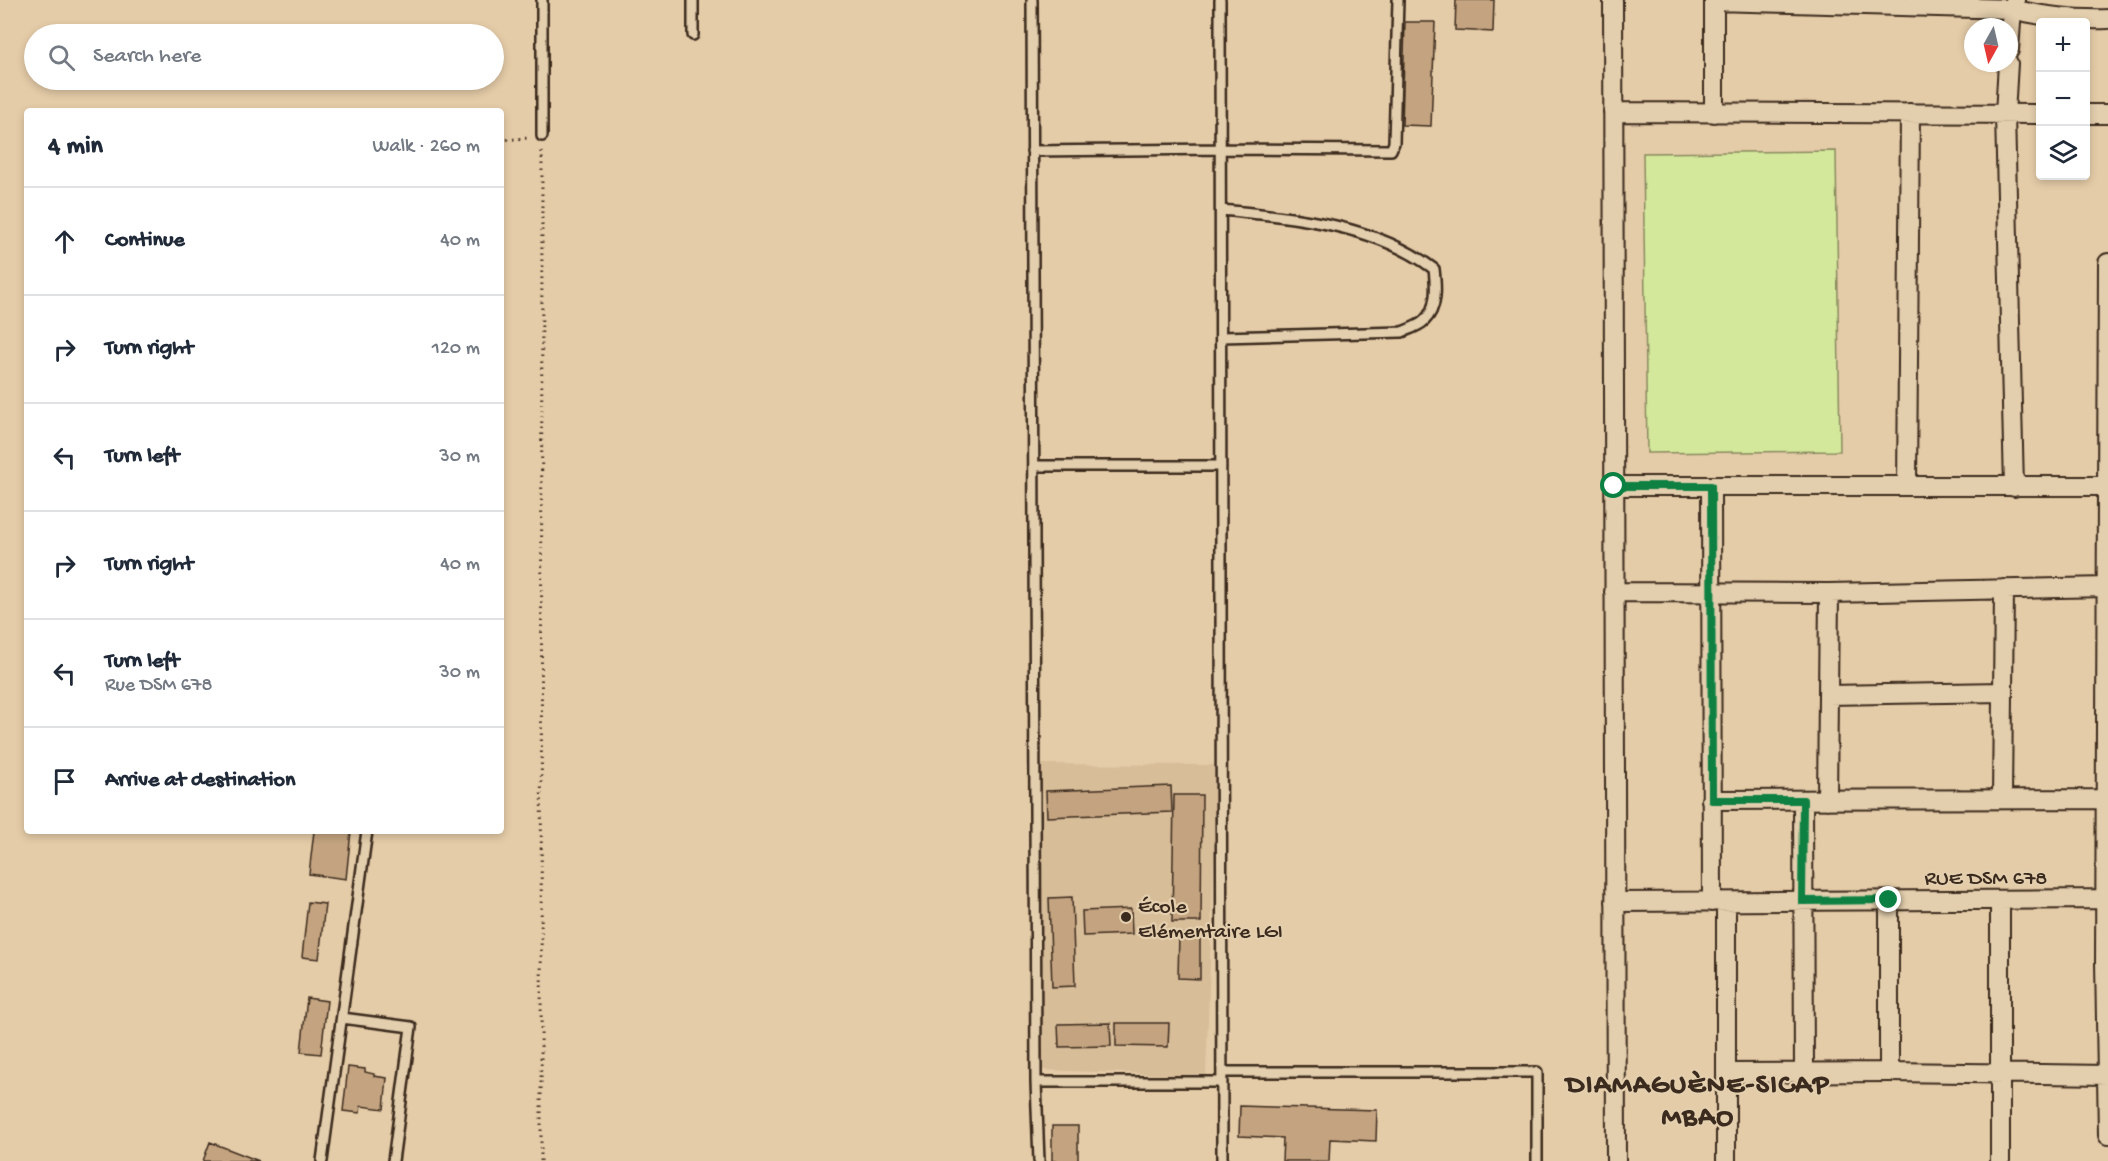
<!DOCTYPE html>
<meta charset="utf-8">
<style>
:root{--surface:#fff;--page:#f6f6f7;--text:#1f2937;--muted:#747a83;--line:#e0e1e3}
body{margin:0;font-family:"Gochi Hand",sans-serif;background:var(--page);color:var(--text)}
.controls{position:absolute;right:18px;top:18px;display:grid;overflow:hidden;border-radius:6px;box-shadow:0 3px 9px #0003}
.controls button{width:54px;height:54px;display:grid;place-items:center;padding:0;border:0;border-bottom:2px solid var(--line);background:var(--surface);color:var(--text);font:30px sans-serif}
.compass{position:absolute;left:1964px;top:18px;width:54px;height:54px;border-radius:50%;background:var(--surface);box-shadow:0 3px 9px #0003;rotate:188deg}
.stop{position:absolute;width:18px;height:18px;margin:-14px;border:4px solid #0b8043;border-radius:50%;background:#fff}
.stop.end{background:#0b8043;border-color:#fff;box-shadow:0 2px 6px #0008}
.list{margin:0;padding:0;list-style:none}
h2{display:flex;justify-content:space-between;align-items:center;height:78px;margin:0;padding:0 24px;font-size:26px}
h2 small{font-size:20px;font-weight:400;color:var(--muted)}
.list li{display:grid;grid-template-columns:39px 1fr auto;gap:18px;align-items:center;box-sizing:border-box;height:108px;padding:0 24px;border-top:2px solid var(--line)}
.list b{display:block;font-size:22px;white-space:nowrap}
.list p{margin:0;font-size:20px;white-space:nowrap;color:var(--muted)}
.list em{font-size:20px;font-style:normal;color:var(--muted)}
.icon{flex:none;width:33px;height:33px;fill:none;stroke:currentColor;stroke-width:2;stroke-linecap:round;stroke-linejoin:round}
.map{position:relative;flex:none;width:2108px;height:1161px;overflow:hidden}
.search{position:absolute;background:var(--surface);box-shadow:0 3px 9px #0003;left:24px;top:24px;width:480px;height:66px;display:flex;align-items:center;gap:15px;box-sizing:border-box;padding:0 21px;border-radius:33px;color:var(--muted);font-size:22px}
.panel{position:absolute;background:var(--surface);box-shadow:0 3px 9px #0003;left:24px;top:108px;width:480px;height:726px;border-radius:6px}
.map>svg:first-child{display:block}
.built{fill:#d8bd99}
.green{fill:#d4e89c;stroke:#88895d;stroke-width:1.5}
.building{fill:#c4a480;stroke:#3b2a1e;stroke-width:1.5}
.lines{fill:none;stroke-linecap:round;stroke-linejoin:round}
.service-casing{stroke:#3b2a1e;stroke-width:14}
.minor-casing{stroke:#3b2a1e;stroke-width:22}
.path{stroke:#3b2a1e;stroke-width:3;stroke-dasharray:1.5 4.5;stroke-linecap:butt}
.service{stroke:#e3cead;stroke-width:9}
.minor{stroke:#e3cead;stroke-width:18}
.route{stroke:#0b8043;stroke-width:8}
.poi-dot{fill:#3b2a1e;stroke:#e3cead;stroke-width:2}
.labels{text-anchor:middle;stroke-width:4.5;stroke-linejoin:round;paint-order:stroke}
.street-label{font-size:22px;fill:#3b2a1e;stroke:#e3cead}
.poi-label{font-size:22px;fill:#3b2a1e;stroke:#e3cead;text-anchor:start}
.district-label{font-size:28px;font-weight:bold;letter-spacing:1.5px;fill:#3b2a1e;stroke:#e3cead}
</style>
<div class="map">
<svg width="2108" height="1161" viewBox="0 0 2108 1161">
<rect width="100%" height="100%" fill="#e5cca8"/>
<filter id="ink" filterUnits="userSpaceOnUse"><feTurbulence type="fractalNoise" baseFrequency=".0167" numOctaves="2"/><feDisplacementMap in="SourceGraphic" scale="12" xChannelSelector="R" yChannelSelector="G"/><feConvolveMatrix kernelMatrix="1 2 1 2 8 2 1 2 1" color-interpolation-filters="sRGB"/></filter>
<g filter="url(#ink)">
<path class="built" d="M1038,764L1217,765L1206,1076L1042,1070Z"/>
<path class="green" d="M1836,151L1840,451L1647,453L1643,153Z"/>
<path class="building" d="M1456,0H1494L1493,32L1455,30Z
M1405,22H1435L1431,126L1402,125Z
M1171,786L1172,812L1047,817L1046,791Z
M1174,795H1202L1201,922H1172Z
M314,831H351L346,879L309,874Z
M1072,897L1075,986L1052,987L1049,898Z
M308,902L325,904L319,959L302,957Z
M1131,909L1132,934L1083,936L1082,911Z
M1179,934H1200V979L1178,978Z
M307,998L327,1001L321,1054L301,1052Z
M1110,1023L1111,1046L1059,1047L1058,1024Z
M1116,1023H1169L1168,1047L1116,1046Z
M348,1067L365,1069V1072L374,1074V1076L387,1078L384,1109L361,1106L360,1113L343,1111Z
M1240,1106L1377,1110L1376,1141L1330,1139L1329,1161H1282L1283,1138L1239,1136Z
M1052,1126H1078V1161H1052Z
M210,1142L259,1161H203Z"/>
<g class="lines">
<g class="service-casing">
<path id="service" d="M1032,0L1036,1082L1039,1161
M1220,0L1222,1161
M693,35V0
M542,136V0
M1032,151L1221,149L1391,150L1394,143L1398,0
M1221,210C1293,217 1375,224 1434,269C1436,286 1438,308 1424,321C1419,326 1409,329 1402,332L1221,337
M1034,466H1221
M342,1018L411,1027L393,1161
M1222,1072H1537V1161
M1036,1082H1222
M322,1161L367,831"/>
</g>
<g class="minor-casing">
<path id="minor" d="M1613,0L1616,1161
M1714,0V113
M1714,1L2012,9C2044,17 2075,20 2108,19
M2009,50L2012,9L2015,0
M2008,63L2005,114L2014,487
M1613,112L2040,114
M2086,114H2108
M2108,263L2105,962L2108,1135
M1614,486H2107
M1711,486L1712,902
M1907,486L1910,113
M1614,592L1829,593L2107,587
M1828,695L2003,692
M2002,799L2004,589
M1711,800L2108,799
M1803,800L1804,1073
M1827,800L1829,593
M1889,900V1072
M2000,900V1161
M1615,902L2105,899
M1726,902V1161
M1726,1073L1889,1072L2107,1075"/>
</g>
<path class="path" d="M501,140L530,138
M541,1161L542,149"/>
<use href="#service" class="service"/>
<use href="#minor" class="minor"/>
</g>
</g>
<g class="lines" filter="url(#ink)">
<path class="route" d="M1614,486H1711L1712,800H1803L1802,901L1889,900"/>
</g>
<circle class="poi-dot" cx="1126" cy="917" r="6"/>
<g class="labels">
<g class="street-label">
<text x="1986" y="884">RUE DSM 678</text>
</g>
<g class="poi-label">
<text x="1138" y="912">École<tspan x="1138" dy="25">Elémentaire LGI</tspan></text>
</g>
<g class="district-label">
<text x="1698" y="1092">DIAMAGUÈNE-SICAP<tspan x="1698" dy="32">MBAO</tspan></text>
</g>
</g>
</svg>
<div class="controls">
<button>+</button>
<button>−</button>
<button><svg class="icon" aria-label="layers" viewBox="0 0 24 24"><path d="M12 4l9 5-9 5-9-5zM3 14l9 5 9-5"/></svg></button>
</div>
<svg class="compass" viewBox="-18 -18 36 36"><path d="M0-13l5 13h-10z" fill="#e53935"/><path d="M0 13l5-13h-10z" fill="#747a83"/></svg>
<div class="stop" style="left:1614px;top:486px"></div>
<div class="stop end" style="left:1889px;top:900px"></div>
<div class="search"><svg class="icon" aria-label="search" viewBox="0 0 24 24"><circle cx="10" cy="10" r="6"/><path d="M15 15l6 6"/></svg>Search here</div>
<section class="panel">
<h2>4 min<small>Walk · 260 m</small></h2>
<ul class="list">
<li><svg class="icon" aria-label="ahead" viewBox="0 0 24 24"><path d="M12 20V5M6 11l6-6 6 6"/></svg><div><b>Continue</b></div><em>40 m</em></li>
<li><svg class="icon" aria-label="right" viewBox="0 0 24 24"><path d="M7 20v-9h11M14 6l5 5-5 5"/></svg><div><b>Turn right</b></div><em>120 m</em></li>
<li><svg class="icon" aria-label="left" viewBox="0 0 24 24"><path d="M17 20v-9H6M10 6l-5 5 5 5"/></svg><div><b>Turn left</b></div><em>30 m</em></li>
<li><svg class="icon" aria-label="right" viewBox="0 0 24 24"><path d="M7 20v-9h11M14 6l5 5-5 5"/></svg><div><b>Turn right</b></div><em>40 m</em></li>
<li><svg class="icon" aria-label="left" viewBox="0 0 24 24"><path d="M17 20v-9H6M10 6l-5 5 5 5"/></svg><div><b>Turn left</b><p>Rue DSM 678</p></div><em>30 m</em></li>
<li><svg class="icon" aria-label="arrive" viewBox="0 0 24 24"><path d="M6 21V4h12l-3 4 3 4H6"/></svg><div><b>Arrive at destination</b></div></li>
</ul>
</section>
</div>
